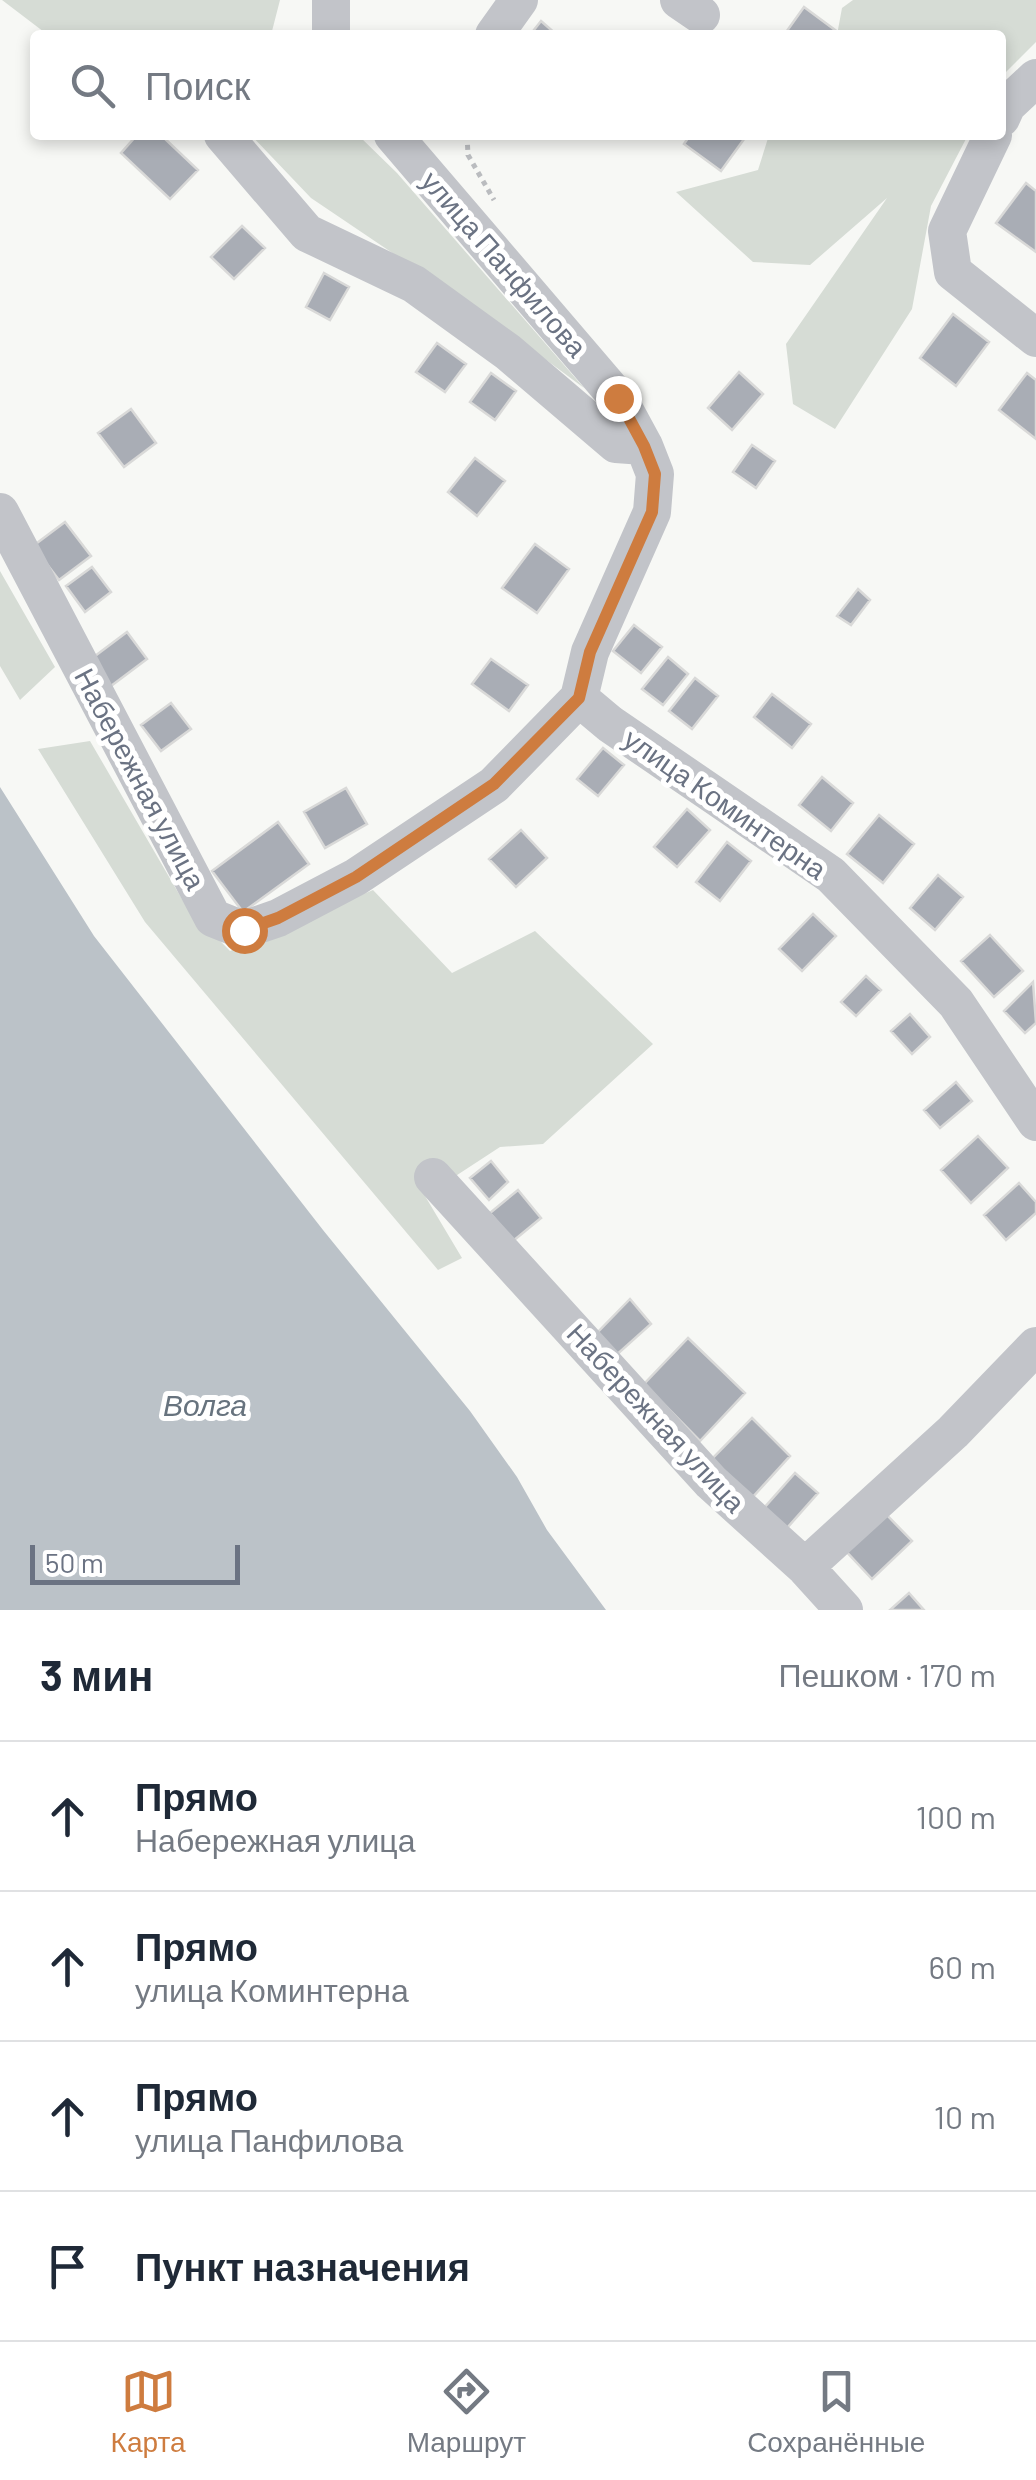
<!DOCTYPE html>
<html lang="ru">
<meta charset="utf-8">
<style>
:root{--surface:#fff;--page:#f6f6f7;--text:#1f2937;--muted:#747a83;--line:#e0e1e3;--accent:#ce7c3f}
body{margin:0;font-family:Barlow,sans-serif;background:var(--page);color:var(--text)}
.scale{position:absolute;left:30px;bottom:25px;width:210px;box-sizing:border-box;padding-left:10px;border:5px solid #6b7383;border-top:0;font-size:28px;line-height:35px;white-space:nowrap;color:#6b7383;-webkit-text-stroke:8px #fff;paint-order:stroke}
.stop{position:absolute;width:30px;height:30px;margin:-22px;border:8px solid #ce7c3f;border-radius:50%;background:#fff}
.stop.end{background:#ce7c3f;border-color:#fff;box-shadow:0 2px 10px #0008}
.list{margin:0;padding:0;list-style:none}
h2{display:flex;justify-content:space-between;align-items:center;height:130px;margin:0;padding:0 40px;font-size:42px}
h2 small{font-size:32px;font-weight:400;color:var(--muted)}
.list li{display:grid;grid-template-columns:65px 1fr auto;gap:30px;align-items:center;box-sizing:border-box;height:150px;padding:0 40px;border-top:2px solid var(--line)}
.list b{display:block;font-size:38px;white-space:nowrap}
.list p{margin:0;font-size:32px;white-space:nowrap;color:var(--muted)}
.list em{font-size:32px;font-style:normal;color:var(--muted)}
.icon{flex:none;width:55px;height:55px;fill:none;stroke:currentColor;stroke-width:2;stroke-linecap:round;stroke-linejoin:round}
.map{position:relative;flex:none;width:1036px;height:1610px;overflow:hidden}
.search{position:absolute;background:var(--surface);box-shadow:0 5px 15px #0003;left:30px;right:30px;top:30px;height:110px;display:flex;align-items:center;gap:25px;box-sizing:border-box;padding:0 35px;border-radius:10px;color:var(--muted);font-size:38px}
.sheet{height:730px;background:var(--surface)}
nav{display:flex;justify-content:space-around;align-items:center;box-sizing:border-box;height:140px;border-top:2px solid var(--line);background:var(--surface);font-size:28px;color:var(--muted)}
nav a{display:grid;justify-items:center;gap:5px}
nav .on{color:var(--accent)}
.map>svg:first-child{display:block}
.green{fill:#d6dcd5}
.water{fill:#bbc2c8}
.building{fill:#a9adb5;stroke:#d9d9d8;stroke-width:2.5}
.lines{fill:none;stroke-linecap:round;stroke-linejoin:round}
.path{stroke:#babcbf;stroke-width:5;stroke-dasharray:5 5;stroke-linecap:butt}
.minor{stroke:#c2c4c9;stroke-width:38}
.route{stroke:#ce7c3f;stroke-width:12}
.labels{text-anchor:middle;stroke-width:10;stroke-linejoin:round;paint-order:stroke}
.street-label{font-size:28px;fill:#6b7383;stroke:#fff}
.water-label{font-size:30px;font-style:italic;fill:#67737e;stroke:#fff}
</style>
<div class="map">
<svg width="1036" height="1610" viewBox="0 0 1036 1610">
<rect width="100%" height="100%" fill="#f7f8f5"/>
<path class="green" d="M2,0H280L271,35H48Z
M853,0H1036V42L1001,77V35H837L842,8Z
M251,135H358L397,173L584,388L502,327L311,198Z
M769,135H968L931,206L912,309L835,429L793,404L786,344L887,198L810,265L753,262L676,192L758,170Z
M0,571L55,667L20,700L0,666Z
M90,741L186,906L230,951L373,890L452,973L535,931L653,1044L543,1144L500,1147L425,1196L462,1258L438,1270L145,922L38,749Z"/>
<path class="water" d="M0,787L94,936L323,1230L470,1411L517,1477L547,1530L606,1610H0Z"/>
<path class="building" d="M804,7L839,33L838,35H784Z
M541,21L557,35H530Z
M137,135H161L198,170L170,199L121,153Z
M690,135H747L721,171L684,144Z
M1026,183L1036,191V252L996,223Z
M242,226L265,248L234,279L211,257Z
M324,273L349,287L330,320L306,307Z
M953,314L989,342L956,386L920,358Z
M437,343L466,364L445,392L416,372Z
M739,372L763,394L732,430L708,408Z
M491,373L516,391L495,420L470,402Z
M1027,373L1036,380V439L999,410Z
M131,409L156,443L124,467L98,433Z
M752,445L775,461L756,488L733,472Z
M475,458L505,481L477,516L448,492Z
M65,522L91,556L59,580L33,546Z
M535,544L569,569L537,613L502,588Z
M92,567L111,592L85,612L66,586Z
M858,589L870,600L851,625L837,616Z
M634,625L662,647L641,673L613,651Z
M127,632L147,659L107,689L87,662Z
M668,657L688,674L663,705L642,689Z
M491,659L528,685L509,711L472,684Z
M695,678L718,696L692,729L669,711Z
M772,694L811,724L792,748L754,717Z
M171,703L191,729L161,751L141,725Z
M603,748L624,765L598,796L577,779Z
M822,777L853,803L831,831L799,805Z
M346,788L367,824L325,848L304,812Z
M687,809L710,830L677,867L654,847Z
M879,815L914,844L883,883L847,854Z
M278,822L309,864L243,912L212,871Z
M521,830L547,858L516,887L489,859Z
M727,842L751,861L720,901L696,882Z
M938,875L963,897L935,930L910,908Z
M813,914L836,936L802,971L779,949Z
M990,935L1023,971L994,997L961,961Z
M866,976L881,990L856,1016L841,1002Z
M1033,982L1036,1023L1025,1033L1004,1011Z
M910,1014L930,1037L912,1054L891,1031Z
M956,1082L972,1101L940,1128L924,1110Z
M978,1136L1008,1168L971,1203L941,1170Z
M491,1161L508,1182L489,1200L470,1178Z
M1019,1183L1036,1202V1213L1006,1240L984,1215Z
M518,1190L541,1218L513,1241L490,1213Z
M630,1299L651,1324L613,1358L593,1337Z
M688,1338L745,1393L700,1441L644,1384Z
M752,1418L790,1456L750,1500L710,1461Z
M795,1473L818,1493L787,1528L764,1508Z
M883,1511L912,1541L872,1579L843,1548Z
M909,1593L924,1610H890Z"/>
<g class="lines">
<path class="path" d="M467,135L468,155L494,200"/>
<path class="minor" d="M331,0V35
M679,0L701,15
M494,35L519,0
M1001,118L1007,105L1036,78
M223,135L307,233L414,284L508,352L616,444L644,446
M393,135L618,398L644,446L655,474L652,512L590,652L579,698L610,724L831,875L956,1003L1036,1122
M993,135L947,231L953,272L1036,338
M0,512L213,918L243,930L278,918L356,877L494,785L579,698
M433,1177L711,1482L805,1567L844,1610
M805,1567L953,1432L1036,1346"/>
</g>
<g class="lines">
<path class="route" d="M244,930L278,918L356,877L494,784L579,698L590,652L652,512L655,474L644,446L618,398"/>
</g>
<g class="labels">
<g class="street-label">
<text transform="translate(504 264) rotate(49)" y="10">улица Панфилова</text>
<text transform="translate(140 779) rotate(62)" y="10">Набережная улица</text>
<text transform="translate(725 804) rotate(35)" y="10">улица Коминтерна</text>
<text transform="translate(656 1418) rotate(47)" y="10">Набережная улица</text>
</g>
<g class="water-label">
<text x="205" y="1416">Волга</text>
</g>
</g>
</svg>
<div class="scale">50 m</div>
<div class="stop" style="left:244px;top:930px"></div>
<div class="stop end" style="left:618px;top:398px"></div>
<div class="search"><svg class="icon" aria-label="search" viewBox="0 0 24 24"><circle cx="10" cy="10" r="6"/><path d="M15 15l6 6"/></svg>Поиск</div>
</div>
<section class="sheet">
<h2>3 мин<small>Пешком · 170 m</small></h2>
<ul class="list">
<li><svg class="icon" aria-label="ahead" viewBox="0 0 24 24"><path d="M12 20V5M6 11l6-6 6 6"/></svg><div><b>Прямо</b><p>Набережная улица</p></div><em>100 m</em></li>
<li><svg class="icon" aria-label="ahead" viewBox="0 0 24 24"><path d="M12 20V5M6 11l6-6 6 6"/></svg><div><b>Прямо</b><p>улица Коминтерна</p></div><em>60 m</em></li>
<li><svg class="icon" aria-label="ahead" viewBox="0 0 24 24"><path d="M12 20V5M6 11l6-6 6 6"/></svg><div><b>Прямо</b><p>улица Панфилова</p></div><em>10 m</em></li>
<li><svg class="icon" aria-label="arrive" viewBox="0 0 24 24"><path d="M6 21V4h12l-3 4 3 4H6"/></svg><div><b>Пункт назначения</b></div></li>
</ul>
</section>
<nav>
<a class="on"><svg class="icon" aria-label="map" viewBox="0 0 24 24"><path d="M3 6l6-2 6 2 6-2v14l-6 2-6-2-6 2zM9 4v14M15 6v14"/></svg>Карта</a>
<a><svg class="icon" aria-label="directions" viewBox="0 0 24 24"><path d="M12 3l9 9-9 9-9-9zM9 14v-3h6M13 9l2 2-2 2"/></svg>Маршрут</a>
<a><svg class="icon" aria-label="saved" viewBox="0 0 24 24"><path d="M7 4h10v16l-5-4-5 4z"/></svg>Сохранённые</a>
</nav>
